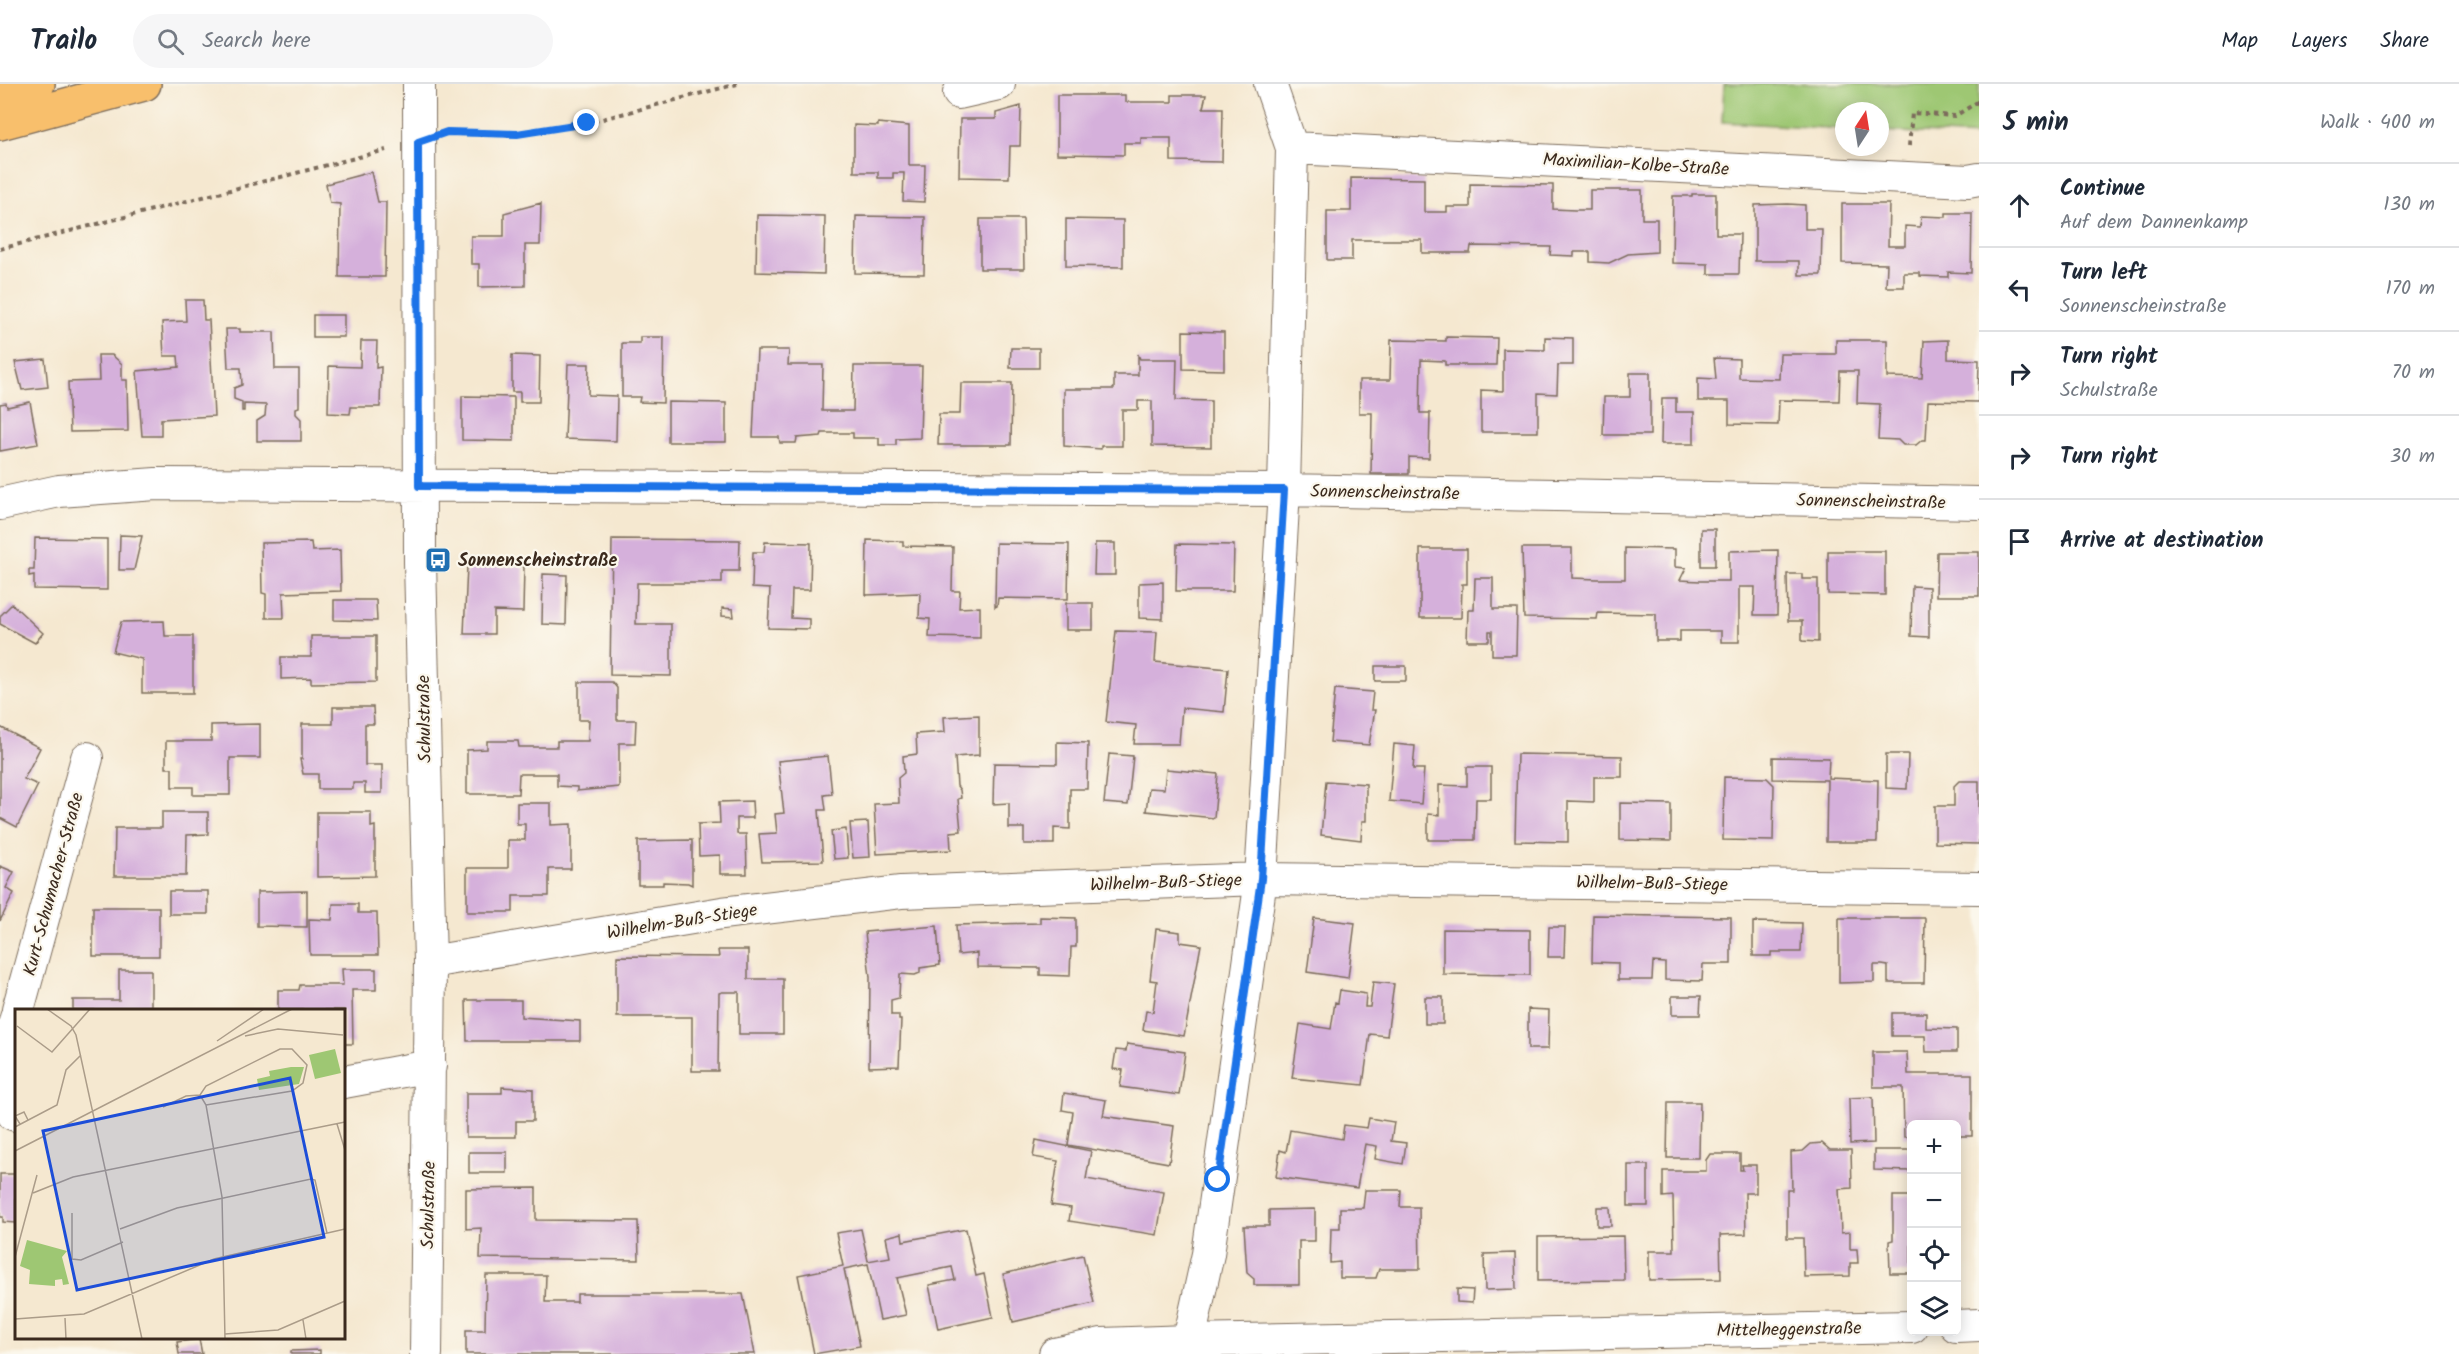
<!DOCTYPE html>
<meta charset="utf-8">
<style>
:root{--surface:#fff;--page:#f6f6f7;--text:#1f2937;--muted:#747a83;--line:#e0e1e3}
body{margin:0;font-family:Kalam,sans-serif;background:var(--page);color:var(--text)}
.controls{position:absolute;right:18px;bottom:18px;display:grid;overflow:hidden;border-radius:9px;box-shadow:0 3px 15px #0003}
.controls button{width:54px;height:54px;display:grid;place-items:center;padding:0;border:0;border-bottom:2px solid var(--line);background:var(--surface);color:var(--text);font:30px sans-serif}
.compass{position:absolute;left:1835px;top:18px;width:54px;height:54px;border-radius:50%;background:var(--surface);box-shadow:0 3px 15px #0003;rotate:12deg}
.stop{position:absolute;width:18px;height:18px;margin:-14px;border:4px solid #1a73e8;border-radius:50%;background:#fff}
.stop.end{background:#1a73e8;border-color:#fff;box-shadow:0 2px 6px #0008}
.list{margin:0;padding:0;list-style:none}
h2{display:flex;justify-content:space-between;align-items:center;height:78px;margin:0;padding:0 24px;font-size:26px}
h2 small{font-size:20px;font-weight:400;color:var(--muted)}
.list li{display:grid;grid-template-columns:39px 1fr auto;gap:18px;align-items:center;box-sizing:border-box;height:84px;padding:0 24px;border-top:2px solid var(--line)}
.list b{display:block;font-size:22px;white-space:nowrap}
.list p{margin:0;font-size:20px;white-space:nowrap;color:var(--muted)}
.list em{font-size:20px;font-style:normal;color:var(--muted)}
.icon{flex:none;width:33px;height:33px;fill:none;stroke:currentColor;stroke-width:2;stroke-linecap:round;stroke-linejoin:round}
.map{position:relative;flex:none;width:1979px;height:1270px;overflow:hidden}
header{display:flex;align-items:center;gap:36px;box-sizing:border-box;height:84px;padding:0 30px;background:var(--surface);border-bottom:2px solid var(--line)}
header strong{font-size:28px}
nav{display:flex;gap:33px;margin-inline-start:auto;font-size:21px}
.search{width:420px;height:54px;background:var(--page);display:flex;align-items:center;gap:15px;box-sizing:border-box;padding:0 21px;border-radius:33px;color:var(--muted);font-size:22px}
main{display:flex}
aside{flex:1;background:var(--surface)}
.map>svg:first-child{display:block}
.park{fill:#9ec773;stroke:#6c7848;stroke-width:1.5}
.building{fill:#d5b0db}
.lines{fill:none;stroke-linecap:round;stroke-linejoin:round}
.street-casing{stroke:#7c6c5c;stroke-width:34}
.highway-casing{stroke:#7c6c5c;stroke-width:36}
.path{stroke:#7c6c5c;stroke-width:4;stroke-dasharray:4.5 4.5;stroke-linecap:butt}
.street{stroke:#fff;stroke-width:32}
.highway{stroke:#f8bf6c;stroke-width:33}
.route{stroke:#1a73e8;stroke-width:8}
.labels{text-anchor:middle;stroke-width:4.5;stroke-linejoin:round;paint-order:stroke}
.street-label{font-size:18px;fill:#3b2a1e;stroke:#fbf7ec}
.poi-label{font-size:18px;font-weight:bold;fill:#3b2a1e;stroke:#fbf7ec;text-anchor:start}
.inset-road{fill:none;stroke:#ab9c89;stroke-width:1.5}
.view{fill:#1d4ed8;fill-opacity:0.15;stroke:#1d4ed8;stroke-width:3}
.inset-edge{fill:none;stroke:#3b2a1e;stroke-width:3}
</style>
<header>
<strong>Trailo</strong>
<div class="search"><svg class="icon" aria-label="search" viewBox="0 0 24 24"><circle cx="10" cy="10" r="6"/><path d="M15 15l6 6"/></svg>Search here</div>
<nav><a>Map</a><a>Layers</a><a>Share</a></nav>
</header>
<main>
<div class="map">
<svg width="1979" height="1270" viewBox="0 0 1979 1270">
<rect width="100%" height="100%" fill="#fbf7ec"/>
<filter id="ink" filterUnits="userSpaceOnUse"><feTurbulence type="fractalNoise" baseFrequency=".0167" numOctaves="2"/><feDisplacementMap in="SourceGraphic" scale="12" xChannelSelector="R" yChannelSelector="G"/><feConvolveMatrix kernelMatrix="1 2 1 2 8 2 1 2 1" color-interpolation-filters="sRGB"/></filter>
<filter id="wash" filterUnits="userSpaceOnUse"><feTurbulence type="fractalNoise" baseFrequency=".008" numOctaves="4" result="noise"/><feDisplacementMap in="SourceGraphic" scale="24" xChannelSelector="R" yChannelSelector="G"/><feGaussianBlur stdDeviation="1.35" result="paint"/><feColorMatrix in="noise" values="0 0 0 0 0 0 0 0 0 0 0 0 0 0 0 0 0 1.4 0 .05"/><feComposite in="paint" operator="in"/></filter>
<g filter="url(#wash)">
<rect width="100%" height="100%" fill="#f5e8d0"/>
<path class="park" d="M1724,0H1979V52L1880,47V27H1844V45L1722,38Z"/>
<g id="blocks">
<path class="building" d="M1057,11H1125V18H1172V11H1206L1203,24H1223L1222,78L1171,77V54H1141V59H1124V71L1057,70Z
M1021,22L1020,62H1010L1009,94L959,93L960,35H996V29Z
M878,39L909,42V81H925L924,118L903,117L904,89H893V94H878V88H854V41L878,42Z
M371,88L378,118H386L385,193H339L340,120L330,119L326,100Z
M1351,94L1424,95V128H1447V123H1470V100L1553,101V125L1575,126H1590V106H1642V135H1657V168L1628,170L1609,179L1590,178V168H1574V172L1550,171L1551,163L1471,162L1470,169H1422V156H1352V176H1327V127H1351Z
M1692,110H1716V150H1740L1739,190H1708V180L1672,179L1673,112H1692Z
M541,119L540,161H525V202L479,203V180H471V152H504V129Z
M1788,120L1805,121V145H1822L1821,191H1799V177H1755V121Z
M1842,120H1889L1888,162H1905V142L1920,143L1921,132L1946,133V129H1972L1971,189L1948,188V193L1920,192V189H1904V203H1886L1887,180L1842,179Z
M757,131L825,132L824,190L756,188Z
M856,132L925,133L924,190L855,189Z
M980,135H1023L1024,185H980Z
M1066,135L1123,136V183L1066,182Z
M185,216H203L204,236H209L214,332L161,335V352H142L137,287L179,283L178,272H164L162,238L186,237Z
M313,231H344V253H313Z
M226,245H240V248H274L275,285H299V323L296,324V330L301,335V357H257V337L265,332L266,321L244,320V327H242V318L234,315V304L242,301L241,284H228Z
M1183,247L1224,248V286L1183,285Z
M640,253H664L663,319L639,318L640,313H622V259H640Z
M1446,253L1497,254L1496,281H1445V277L1421,276L1420,329H1430L1429,374L1409,373V390H1371L1372,329H1359V296H1390L1391,256L1446,257Z
M1545,253L1573,254V281H1558L1557,310L1538,309V348H1481V306L1503,307V265L1545,266Z
M1836,256H1887V293L1922,294L1924,257L1948,256V275L1979,276L1978,318L1928,317L1926,356H1922L1916,361H1903L1898,356L1878,355L1880,320L1857,319L1858,287H1840L1839,317L1779,316L1778,341L1729,340V317H1698V294L1716,295L1714,274L1739,275V294L1779,295L1780,270H1836Z
M361,257H377L376,284L381,283L380,323H351L350,330L328,329L329,282L360,283Z
M1011,264H1039V284H1010Z
M757,266H789L788,281H823L822,327H853L854,282H922L920,354L896,355V361H879V354H853V349H822L821,352L797,354L796,359H780L779,353H753Z
M1138,270L1140,275H1177L1176,316L1211,317V363L1152,362V317H1138V326H1122V362H1101V365L1064,362V305H1114V291H1138Z
M98,271H112L122,280V296H127L128,347L70,348L68,298L99,297Z
M512,271L540,272L539,318H520V308H512Z
M45,275L48,303L22,306L15,278Z
M568,280H589L588,311L617,312L616,357L565,355Z
M1630,289H1650V351H1603L1604,313H1630Z
M961,299H1012L1011,361H938L939,330H960Z
M462,312L514,313V357L462,356Z
M1662,314H1676V328H1694V360H1661Z
M30,318L38,360L0,367V320L6,319L7,323Z
M668,318L726,319V358H668Z
M1701,445H1715V482H1701Z
M120,451L142,452L134,486H119Z
M35,454L107,455V506L34,505V491L29,492V486H34Z
M612,455L740,456L739,487H722V499H637L636,540H671V592L610,591Z
M867,456L903,457V462L953,463L952,507H960L959,524L980,523V554L929,553L930,535L919,534L920,509L866,511Z
M311,458L312,467L340,466L341,507L283,509L284,534H266V510L262,509L261,459Z
M765,458L811,459L810,506H792L791,534L809,535V545L768,544L770,505L752,504L753,468H764Z
M996,459L1069,460L1068,515L998,514L997,522L995,523Z
M1095,459H1115V491H1094Z
M1177,460L1234,461L1233,507H1176Z
M1522,464H1572V494L1597,495H1625V464L1675,465V483L1686,484L1680,496L1700,497H1729V467L1778,466L1777,531H1754L1755,503H1739V558H1721V547H1680V557H1656V530L1598,529L1597,535L1524,534Z
M1420,465H1467V500H1462L1461,534H1420Z
M1828,467H1885V511L1828,510Z
M1937,468H1979V512H1936Z
M467,482H524L523,528L494,527V550H464Z
M543,490L567,491L566,541L542,540Z
M1787,490H1802V495H1818V558L1802,557V537H1788Z
M1475,494H1493V525H1517L1516,571H1492V547H1489V557H1467L1468,526H1474Z
M1163,498V535L1139,534V499Z
M1912,502L1929,503V553L1911,552Z
M334,516H376L377,537L334,536Z
M1066,519H1093V546H1066Z
M12,520L43,549L35,559L0,540V532Z
M722,524L733,525L734,533L722,532Z
M164,537L165,552H193V609H142V575L113,568L121,538Z
M1116,547L1157,548L1155,578L1228,585L1224,628L1182,624L1179,660H1134L1136,641L1106,638Z
M311,552H376V598L311,599V594L281,595V573H311Z
M1375,582H1406V597H1375Z
M579,598H612L617,604V636H636L635,659H619V703L577,707V703L557,702V690H519L518,710H467V666L487,665V657H518L519,663H557V657H588L589,636H579Z
M1335,605L1373,608L1371,626H1375L1369,661L1330,658Z
M333,623H373L374,640H365V681H382V709H365V699H353V705H318V690H303L300,675H302V640H333Z
M979,631V671L955,673L957,702L960,706L961,714L958,715L961,747L950,748L951,766L877,770L874,720L899,719L898,694L904,689L903,672L917,670L916,650L945,648L944,633Z
M260,640V674H230V711H193V703H172V684H166V657H211V641Z
M0,643L40,664L24,695L38,701L17,743L0,734Z
M1057,658L1088,659L1087,705H1070V745L1054,744V760H1024V744H1009V719L993,720L994,679L1057,680Z
M1394,660L1415,662L1413,685H1424L1421,720L1389,717Z
M1109,670L1133,672L1128,721L1104,719Z
M1517,670L1622,672V693H1594V718L1568,717V758L1515,757Z
M1886,670H1908L1907,705L1886,704Z
M828,672L832,710L824,711L826,726H819L823,777L762,778L759,750L777,749L775,730L784,729L778,677Z
M1773,673L1829,674L1828,694L1878,696L1877,758H1826L1827,696L1773,695Z
M1467,683H1491V715H1476L1475,756H1428V730L1439,731V701L1467,702Z
M1166,685L1218,690L1214,734L1146,727L1149,704L1164,705Z
M1724,693L1767,694L1774,701L1773,757L1723,756Z
M1326,697L1366,700V737H1362L1361,756L1321,751Z
M1959,697H1979V760L1935,759V722H1954V702Z
M752,717L753,734H737V750H746L747,790H720V771L699,772L698,740L720,739L719,718Z
M517,719H551V741L571,740V785H549V812H513V828H467V784H508V756H525V740H517Z
M1620,719L1671,720V757L1620,756Z
M162,728H208V750L187,751L186,792H114L115,744H162Z
M317,728H371V743L375,742V792L317,793Z
M868,738L870,773L853,774L850,739Z
M846,745L848,774L834,775L831,747Z
M692,756V801L688,799L663,798V801H638V757Z
M0,782L14,788L6,804L14,809L0,837Z
M169,807H208V830H169Z
M307,807V843L257,842V808Z
M333,820H358V829H377L378,871H310L309,835L332,836Z
M93,823H159V872H93Z
M1593,831L1731,833V880H1703L1702,897L1665,896V879L1653,878L1652,896H1618V879L1592,878Z
M1040,833L1076,834V863H1071L1070,892L1040,891V884L977,883V869L958,871L956,841L1040,839Z
M1314,834L1355,839L1348,894L1307,888Z
M1839,834H1925L1924,899H1888V882L1882,881H1874V898L1839,899Z
M1753,838L1802,839L1801,868H1771V872H1753Z
M937,842L940,881L920,884V889L915,891L900,890L899,914L891,916V931H899V936H901L899,982L869,983L870,893L865,848Z
M1549,843H1565L1564,873H1548Z
M1156,845L1180,848V858L1201,861L1184,952L1143,946L1146,927L1153,928L1157,897L1150,896Z
M1443,845L1530,846V891L1443,890Z
M718,866H748V895H783V950H739V908H722L719,909L718,987H692V933H617V872L719,873Z
M342,885H376V906H352L353,960H344V926H278V906H299L300,901H343Z
M119,886H151V926H73V916H119Z
M1373,898L1394,900L1387,952L1370,950L1363,1001L1292,994L1300,940L1331,945L1335,918L1338,919L1340,906L1366,910L1365,923H1370Z
M1672,912H1701L1700,931H1672Z
M1425,913H1443V940H1425Z
M466,916H521V933L580,937V957H467Z
M1528,925L1549,926L1548,965H1528Z
M1892,929H1926V944L1957,945V968H1926L1925,952H1892Z
M1127,960L1185,968L1179,1011L1120,1003L1123,986L1113,985L1116,966L1126,967Z
M1873,968H1907L1908,990H1972V1052H1956V1040H1912L1911,1053H1904L1903,1003H1873Z
M502,1003L533,1005V1037H516V1053H466V1009H502Z
M1064,1009L1106,1016L1103,1032L1174,1042L1169,1079L1068,1061L1073,1028L1062,1026Z
M1873,1013L1874,1059L1850,1060L1849,1014Z
M1668,1018H1700L1699,1074H1667Z
M1369,1034L1394,1038L1391,1057L1406,1059L1403,1080L1375,1075L1377,1062L1365,1060L1357,1104L1276,1093L1280,1066L1286,1068L1290,1046L1342,1055L1344,1041L1367,1044Z
M1036,1056L1091,1067L1086,1095L1164,1108L1157,1151L1069,1137L1071,1124L1051,1121L1058,1077L1033,1073Z
M1822,1059L1830,1066H1851L1852,1104L1839,1105L1841,1149L1850,1148V1165H1857L1858,1179H1850V1192L1804,1193L1803,1154H1787V1106H1792L1791,1068L1803,1067L1811,1060Z
M1874,1066H1911V1087L1874,1086Z
M469,1068H507V1089H469Z
M1710,1070H1740V1086H1743L1742,1081H1756V1109H1745L1746,1150L1720,1151L1721,1195L1649,1196V1167H1674L1673,1112L1663,1113V1087H1706V1076Z
M1628,1081H1648V1122H1628Z
M0,1090H16V1139L3,1138V1133H0Z
M536,1104V1136L638,1137L639,1176L480,1174L481,1144L466,1145V1105Z
M1365,1106H1401L1400,1123H1419L1420,1185H1379L1376,1194H1340V1178L1330,1179L1331,1144H1340V1124H1363Z
M1893,1112H1911V1189H1890L1889,1157L1893,1156Z
M1597,1123H1610L1611,1142H1597Z
M1315,1125V1157H1299V1201H1254V1195L1247,1189L1244,1142H1269V1126Z
M861,1145L868,1177L890,1173L886,1153L902,1149L903,1157L966,1145L976,1192L984,1190L993,1233L938,1245L929,1201L955,1196L952,1183L897,1194L906,1231L880,1236L868,1180L844,1185L860,1262L814,1270L798,1191L843,1182L836,1149Z
M1623,1152L1624,1196L1538,1197V1153Z
M1956,1162H1958L1959,1191H1956Z
M1515,1169L1516,1205L1485,1206L1484,1170Z
M1083,1171L1094,1219L1013,1238L1003,1190Z
M486,1191H546L545,1218H577V1210H743L755,1270H466V1246H485Z
M1457,1205L1473,1206L1472,1219L1457,1218Z
M199,1255L202,1270H179L177,1258Z
M320,1266V1270H291V1267Z"/>
</g>
</g>
<g filter="url(#ink)">
<use href="#blocks" fill-opacity="0" stroke="#7c6c5c" stroke-width="1.5"/>
<g class="lines">
<g class="street-casing">
<path id="street" d="M419,0L420,478L430,878L426,1270
M959,9L999,0
M1292,64L1968,97L1979,95
M0,420L59,407L156,400L1284,406L1979,419
M430,878L722,829L901,808L1261,795L1979,804
M18,926L87,674
M16,934L7,970L3,1005L13,1030L16,1031
M344,998L430,982
M1956,1242L1979,1241
M1055,1270L1102,1260L1189,1257L1912,1243
M1186,1270L1208,1170L1261,795L1284,406L1292,64L1270,0"/>
</g>
<g class="highway-casing">
<path id="highway" d="M0,10L38,0
M0,39L144,0"/>
</g>
<path class="path" d="M451,49L517,50L587,39L737,0
M1909,62L1912,29L1955,32L1979,17
M0,165L386,66"/>
<use href="#street" class="street"/>
<use href="#highway" class="highway"/>
</g>
</g>
<g class="lines" filter="url(#ink)">
<path class="route" d="M587,39L517,50L447,48L418,58L419,402L1284,406L1261,795L1218,1096"/>
</g>
<defs>
<g id="bus-square" transform="scale(1.35)"><rect x="-9" y="-9" width="18" height="18" rx="4" fill="#1f6fb2" stroke="#fbf7ec"/><path d="M-5-6H5V4H4V6H2V4H-2V6H-4V4H-5ZM-3.5-4V0h7V-4ZM-3.5 1.2v1.5H-2V1.2ZM2 1.2v1.5H3.5V1.2Z" fill="#fff"/></g>
</defs>
<g fill-rule="evenodd">
<use href="#bus-square" x="438" y="476"/>
</g>
<g class="labels">
<g class="street-label">
<text transform="translate(1636 80) rotate(3)" y="6">Maximilian-Kolbe-Straße</text>
<text transform="translate(1385 408) rotate(1)" y="6">Sonnenscheinstraße</text>
<text transform="translate(1871 417) rotate(1)" y="6">Sonnenscheinstraße</text>
<text transform="translate(424 635) rotate(-91)" y="6">Schulstraße</text>
<text transform="translate(1166 798) rotate(-2)" y="6">Wilhelm-Buß-Stiege</text>
<text transform="translate(1652 799) rotate(1)" y="6">Wilhelm-Buß-Stiege</text>
<text transform="translate(53 800) rotate(-75)" y="6">Kurt-Schumacher-Straße</text>
<text transform="translate(682 837) rotate(-9)" y="6">Wilhelm-Buß-Stiege</text>
<text transform="translate(428 1121) rotate(-89)" y="6">Schulstraße</text>
<text transform="translate(1789 1245) rotate(-1)" y="6">Mittelheggenstraße</text>
</g>
<g class="poi-label">
<text x="458" y="482">Sonnenscheinstraße</text>
</g>
</g>
<g transform="translate(15 925)">
<rect width="330" height="330" fill="#f5e8d0"/>
<path d="M12,231L52,242L47,248L54,275L48,276L47,270L40,271V277L14,275L15,261L5,257Z" fill="#9ec773"/>
<path d="M320,40L326,64L300,70L294,46ZM276,58H289L284,75L244,81L242,70L255,67L254,62Z" fill="#9ec773"/>
<path class="inset-road" d="M32,0L56,17L61,26L127,330M2,17L37,43L75,0M230,27L263,20L328,26M202,32L249,0M185,86L191,96L207,188L210,330M148,98L171,87L185,86L191,77L265,40H277L292,56L288,74L277,82L191,96M5,115L0,107L9,103L13,111M322,115L330,141M0,118L42,96L51,61L66,46M0,142L277,0M18,184L58,168L330,113M57,204V250L66,251L108,233M105,220L162,199L296,170L300,171L312,224M0,248L22,166M50,309L51,330M0,310L69,305L199,250L330,220M288,311L291,330M210,325L263,321L330,292"/>
<path class="view" d="M275,69L309,228L62,281L28,122Z"/>
<rect width="330" height="330" class="inset-edge"/>
</g>
</svg>
<div class="controls">
<button>+</button>
<button>−</button>
<button><svg class="icon" aria-label="locate" viewBox="0 0 24 24"><circle cx="12" cy="12" r="6"/><path d="M12 2v4M12 18v4M2 12h4M18 12h4"/></svg></button>
<button><svg class="icon" aria-label="layers" viewBox="0 0 24 24"><path d="M12 4l9 5-9 5-9-5zM3 14l9 5 9-5"/></svg></button>
</div>
<svg class="compass" viewBox="-18 -18 36 36"><path d="M0-13l5 13h-10z" fill="#e53935"/><path d="M0 13l5-13h-10z" fill="#747a83"/></svg>
<div class="stop" style="left:1218px;top:1096px"></div>
<div class="stop end" style="left:587px;top:39px"></div>
</div>
<aside>
<h2>5 min<small>Walk · 400 m</small></h2>
<ul class="list">
<li><svg class="icon" aria-label="ahead" viewBox="0 0 24 24"><path d="M12 20V5M6 11l6-6 6 6"/></svg><div><b>Continue</b><p>Auf dem Dannenkamp</p></div><em>130 m</em></li>
<li><svg class="icon" aria-label="left" viewBox="0 0 24 24"><path d="M17 20v-9H6M10 6l-5 5 5 5"/></svg><div><b>Turn left</b><p>Sonnenscheinstraße</p></div><em>170 m</em></li>
<li><svg class="icon" aria-label="right" viewBox="0 0 24 24"><path d="M7 20v-9h11M14 6l5 5-5 5"/></svg><div><b>Turn right</b><p>Schulstraße</p></div><em>70 m</em></li>
<li><svg class="icon" aria-label="right" viewBox="0 0 24 24"><path d="M7 20v-9h11M14 6l5 5-5 5"/></svg><div><b>Turn right</b></div><em>30 m</em></li>
<li><svg class="icon" aria-label="arrive" viewBox="0 0 24 24"><path d="M6 21V4h12l-3 4 3 4H6"/></svg><div><b>Arrive at destination</b></div></li>
</ul>
</aside>
</main>
